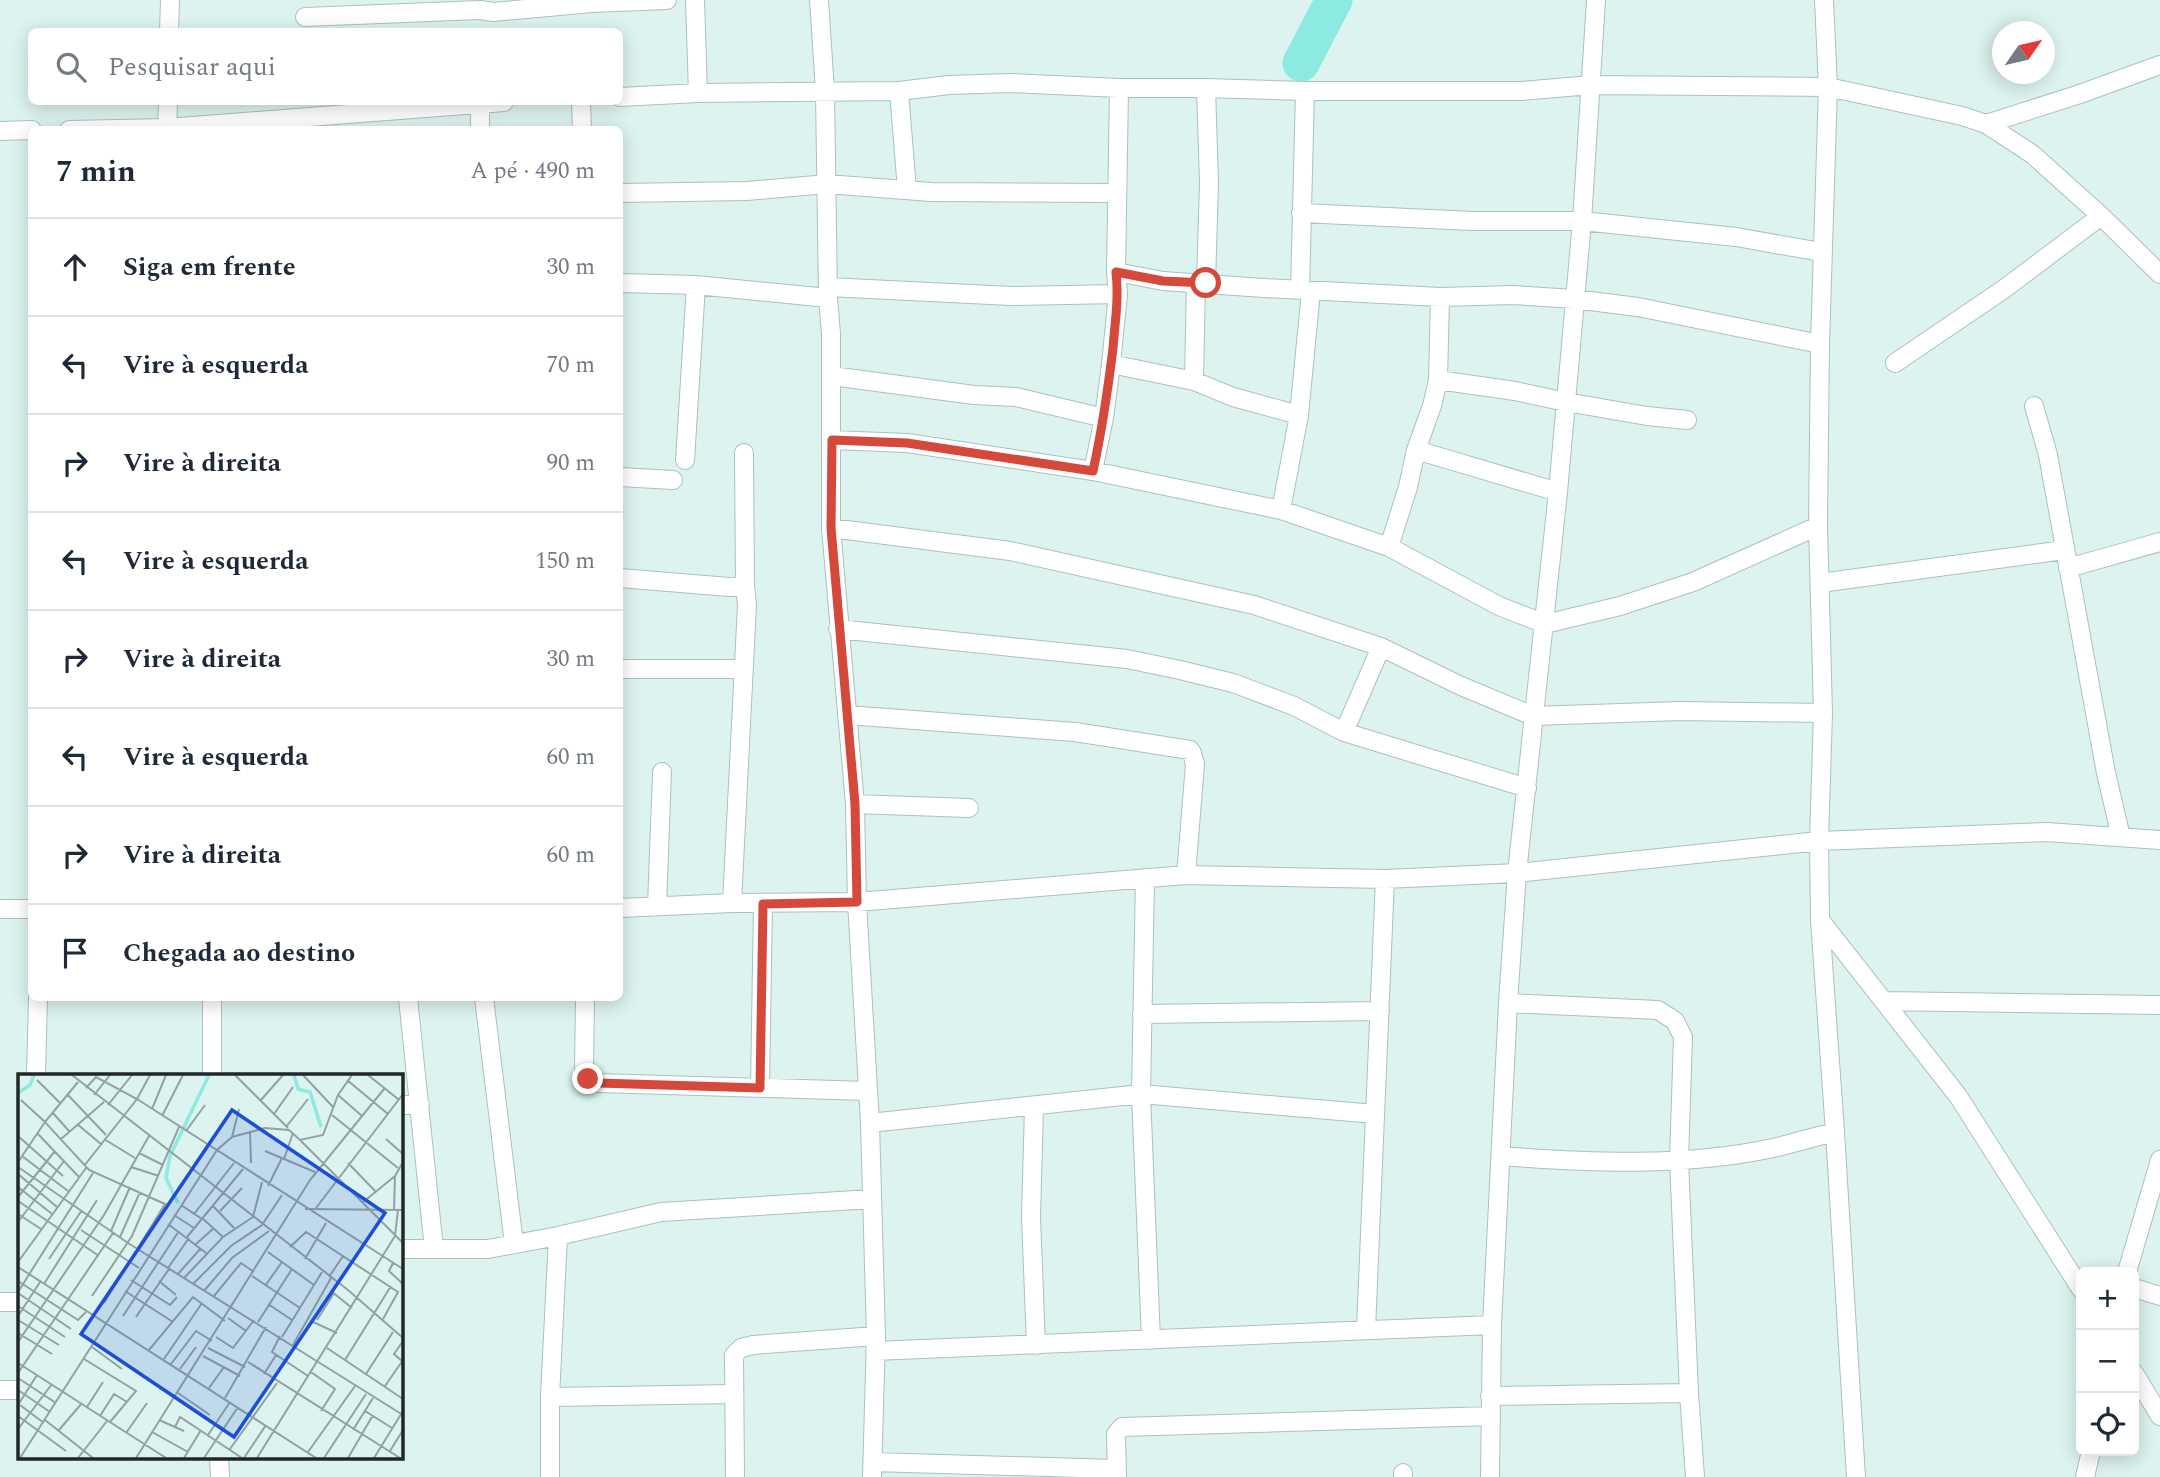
<!DOCTYPE html>
<html lang="pt">
<meta charset="utf-8">
<style>
:root{--surface:#fff;--page:#f2f2f3;--text:#1f2937;--muted:#747a83;--line:#e0e1e3}
body{margin:0;font-family:Spectral,serif;background:var(--page);color:var(--text)}
.controls{position:absolute;right:21px;bottom:21px;display:grid;overflow:hidden;border-radius:10px;box-shadow:0 4px 18px #0003}
.controls button{width:63px;height:63px;display:grid;place-items:center;padding:0;border:0;border-bottom:2px solid var(--line);background:var(--surface);color:var(--text);font:35px sans-serif}
.compass{position:absolute;left:1992px;top:21px;width:63px;height:63px;border-radius:50%;background:var(--surface);box-shadow:0 4px 18px #0003;rotate:56deg}
.stop{position:absolute;width:21px;height:21px;margin:-16px;border:5px solid #d5483c;border-radius:50%;background:#fff}
.stop.end{background:#d5483c;border-color:#fff;box-shadow:0 2px 7px #0008}
.list{margin:0;padding:0;list-style:none}
h2{display:flex;justify-content:space-between;align-items:center;height:91px;margin:0;padding:0 28px;font-size:30px}
h2 small{font-size:23px;font-weight:400;color:var(--muted)}
.list li{display:grid;grid-template-columns:46px 1fr auto;gap:21px;align-items:center;box-sizing:border-box;height:98px;padding:0 28px;border-top:2px solid var(--line)}
.list b{display:block;font-size:26px;white-space:nowrap}
.list em{font-size:23px;font-style:normal;color:var(--muted)}
.icon{flex:none;width:38px;height:38px;fill:none;stroke:currentColor;stroke-width:2;stroke-linecap:round;stroke-linejoin:round}
.map{position:relative;flex:none;width:2160px;height:1477px;overflow:hidden}
.search{position:absolute;background:var(--surface);box-shadow:0 4px 18px #0003;left:28px;top:28px;width:595px;height:77px;display:flex;align-items:center;gap:18px;box-sizing:border-box;padding:0 24px;border-radius:10px;color:var(--muted);font-size:26px}
.panel{position:absolute;background:var(--surface);box-shadow:0 4px 18px #0003;left:28px;top:126px;width:595px;height:875px;border-radius:10px}
.map>svg:first-child{display:block}
.lines{fill:none;stroke-linecap:round;stroke-linejoin:round}
.river{stroke:#8deae0;stroke-width:37}
.minor-casing{stroke:#abc1be;stroke-width:20}
.minor{stroke:#fff;stroke-width:18}
.route{stroke:#d5483c;stroke-width:9}
.inset-river{fill:none;stroke:#8deae0;stroke-width:3.5}
.inset-road{fill:none;stroke:#91a2a0;stroke-width:2}
.view{fill:#1d4ed8;fill-opacity:0.15;stroke:#1d4ed8;stroke-width:3.5}
.inset-edge{fill:none;stroke:#1f2827;stroke-width:3.5}
</style>
<div class="map">
<svg width="2160" height="1477" viewBox="0 0 2160 1477">
<rect width="100%" height="100%" fill="#ddf3f0"/>
<g class="lines">
<path class="river" d="M1301,63L1334,0"/>
<g class="minor-casing">
<path id="minor" d="M695,0L698,93
M819,0L825,91L828,298L831,334V528L855,804L857,902L870,1123L876,1336L872,1477
M1824,0L1828,87L1820,344L1818,526L1823,713L1819,841L1820,920L1835,1132L1856,1477
M305,17L480,10L493,12L592,3L667,0
M169,32L170,0
M1206,88L1209,183L1206,283
M899,91L907,190
M620,97L698,93L899,91L949,85L1010,83L1119,88H1206L1305,91H1520L1591,85L1828,87L1962,116L1986,124L2032,154L2101,216L2160,274
M581,102L582,130
M480,103V130
M1986,124L2077,95L2160,65
M69,130L167,128L504,102
M167,130L168,102
M0,131L32,130
M620,193L747,191L827,184L931,192L1117,193
M1301,213L1473,221H1582L1736,237L1821,252
M1116,272L1163,281L1264,288L1440,297L1513,295L1574,299L1638,307L1820,344
M620,283L696,285L828,298
M828,287L1011,296L1118,294
M1300,290L1305,91
M1895,363L2004,289L2101,216
M1111,364L1194,381L1233,397L1299,415
M832,376L974,395L1016,397L1104,418
M1438,380L1515,391L1566,402L1647,416L1687,420
M1194,381L1196,283
M2034,406L2048,455L2106,773L2121,837
M832,440L907,443L1093,471L1281,510L1389,547L1499,606L1545,624L1620,606L1693,582L1818,526
M1416,450L1558,492
M744,453L745,586
M685,460L696,285
M1093,471L1104,418L1111,364L1118,294L1116,272L1119,88
M620,477L673,480
M1281,510L1299,415L1311,291
M831,528L1010,551L1254,605L1381,647L1461,686L1533,716L1680,711L1823,713
M1389,547L1408,487L1416,450L1432,406L1438,380L1440,297
M2068,568L2160,542
M620,578L729,587L745,586L747,605L732,903
M1820,583L2064,550
M838,629L1127,659L1180,670L1233,683L1294,706L1344,732L1527,788
M620,669H743
M847,715L1075,732L1190,750L1192,753L1195,764L1186,875
M1344,732L1381,647
M855,804L969,808
M1145,878L1141,1094L1151,1340
M657,906L662,772
M620,908L732,903L857,902L1186,875L1385,879L1517,873L1819,841L2047,832L2160,840
M0,909H32
M1820,920L1958,1096L2081,1289
M212,998V1076
M408,998L434,1249
M484,998L514,1244
M585,998L584,1070L588,1079L599,1083L867,1091
M1885,1001L2160,1005
M1508,1003L1658,1010L1675,1021L1683,1037L1679,1160L1689,1393L1695,1477
M1142,1014L1380,1011
M36,1076L38,998
M760,1088L763,904
M401,1105H420
M1034,1107L1031,1217L1036,1345
M870,1123L1141,1094L1375,1114
M1501,1156C1590,1163 1685,1167 1773,1148C1794,1143 1814,1137 1835,1132
M401,1249H488L558,1236L661,1212L872,1199
M2127,1272L2160,1160
M2134,1288L2160,1296
M0,1302H19
M1366,1329L1385,879
M875,1351L1492,1325
M2134,1373L2160,1416
M0,1390H19
M1490,1396L1689,1393
M550,1397L734,1394
M219,1458L220,1477
M873,1462L1116,1469
M550,1477V1397L558,1236
M735,1477L734,1355L741,1348L753,1345L876,1336
M1117,1477L1116,1434L1122,1427L1491,1416
M1403,1477V1473
M1490,1477L1492,1325L1508,1003L1517,873L1558,492L1582,221L1596,0
M2085,1477L2091,1451"/>
</g>
<use href="#minor" class="minor"/>
</g>
<g class="lines">
<path class="route" d="M588,1079L599,1083L760,1088L763,904L857,902L855,804L831,528L832,440L907,443L1093,471C1102,430 1108,389 1113,348C1115,322 1119,298 1116,272L1163,281L1206,283"/>
</g>
<g transform="translate(18 1074)">
<rect width="385" height="385" fill="#ddf3f0"/>
<path class="inset-river" d="M276,1L280,15L292,18L303,53M0,19L12,11L16,1M160,129L148,104L152,82L191,1"/>
<path class="inset-road" d="M54,1L330,216L385,264M217,1L270,54M285,1L315,33M350,1L380,25M19,6L42,29M329,6L370,40M68,14L78,3L119,25L385,195M49,20L88,61M76,21L92,1M320,21L344,42M3,26L27,48L60,8M243,26L265,1M90,31L114,1M134,35L148,1M34,38L51,57M256,40L275,13M314,41L380,94M144,42L165,1M59,50L83,70M268,53L290,25M168,57L187,31M232,57L233,89M19,59L61,103M0,62L45,102M214,63L221,35M43,65L86,28M86,65L117,84M368,65L385,80M282,66L385,169M247,77L297,98M121,79L145,91M4,82L50,117M266,85L275,59M0,88L27,48L71,96L147,130L86,229M330,89L358,118M66,92L119,25L132,1M0,93L110,169L385,341M113,93L141,102M0,100L39,133M250,112L264,84M0,113L34,140M0,123L37,77M0,127L81,182M344,129L377,102M163,131L184,145M194,131L216,154M298,134L385,20M287,135L385,136M376,136L377,102L385,88M202,137L224,114M0,140L23,155M176,140L216,89M156,141L176,154M184,144L205,163M0,148L46,87M150,150L188,179M63,156L121,194M93,157L112,113M102,163L122,118M169,163L225,95M178,170L196,154M272,173L288,158L380,218L365,245M250,178L296,211M31,185L64,136M287,185L308,149M0,188L68,94M375,189L371,197L385,210M0,193L298,384M150,194L171,164M160,200L183,174M234,202L282,234M311,203L325,182M166,204L205,163L235,143L244,108M113,206L152,231L159,223M0,207L60,246L68,238M141,207L158,221M26,210L79,126M175,210L213,172L244,151L264,121M247,212L264,188M107,217L155,248M186,217L214,184L251,157M313,217L334,234M0,218L75,99M0,219L53,255M74,222L114,162L161,53M196,222L223,189L236,198M250,230L274,246M0,232L47,263M0,242L22,208M105,242L161,157M118,243L151,195M210,244L228,257M0,246L41,271M299,246L316,219M293,247L319,259M240,248L274,195M0,259L34,280M262,262L254,278L290,302M198,263L215,274L236,246M264,263L304,198M0,268L86,141L131,62M275,271L313,204M74,273L104,295M190,274L227,293M309,274L385,325M131,276L175,223L207,247M185,282L222,302M66,285L118,317L92,348M146,285L184,229M327,286L373,212M384,287L376,280L385,267M230,288L382,384M0,289L148,384M153,290L178,257L194,267M162,295L178,273M293,298L317,315L303,337M0,299L95,159M246,300L258,281M348,300L375,258M0,304L38,329M367,312L385,286M191,314L206,293M0,316L32,338M160,319L192,341M207,324L248,253M0,331L19,301M2,331L26,349M69,333L85,308M347,337L374,354M0,342L48,377M82,342L96,320L109,328M27,346L75,384M141,346L166,357M157,353L162,343L224,384M0,355L34,310M41,356L64,329M335,356L355,324M134,358L170,378M108,359L129,329M190,361L212,328M212,375L259,309M372,377L385,356M290,378L337,312M2,384L199,76L214,63L247,54L271,56L282,66L305,61L320,21L334,1M60,384L89,347M118,384L292,106L366,15M166,384L183,356M186,384L220,333M226,384L248,351M239,384L377,162L380,136M306,384L348,320M330,384L355,341M356,384L385,337"/>
<path class="view" d="M214,36L367,139L216,363L63,260Z"/>
<rect width="385" height="385" class="inset-edge"/>
</g>
</svg>
<div class="controls">
<button>+</button>
<button>−</button>
<button><svg class="icon" aria-label="locate" viewBox="0 0 24 24"><circle cx="12" cy="12" r="6"/><path d="M12 2v4M12 18v4M2 12h4M18 12h4"/></svg></button>
</div>
<svg class="compass" viewBox="-18 -18 36 36"><path d="M0-13l5 13h-10z" fill="#e53935"/><path d="M0 13l5-13h-10z" fill="#747a83"/></svg>
<div class="stop" style="left:1206px;top:283px"></div>
<div class="stop end" style="left:588px;top:1079px"></div>
<div class="search"><svg class="icon" aria-label="search" viewBox="0 0 24 24"><circle cx="10" cy="10" r="6"/><path d="M15 15l6 6"/></svg>Pesquisar aqui</div>
<section class="panel">
<h2>7 min<small>A pé · 490 m</small></h2>
<ul class="list">
<li><svg class="icon" aria-label="ahead" viewBox="0 0 24 24"><path d="M12 20V5M6 11l6-6 6 6"/></svg><div><b>Siga em frente</b></div><em>30 m</em></li>
<li><svg class="icon" aria-label="left" viewBox="0 0 24 24"><path d="M17 20v-9H6M10 6l-5 5 5 5"/></svg><div><b>Vire à esquerda</b></div><em>70 m</em></li>
<li><svg class="icon" aria-label="right" viewBox="0 0 24 24"><path d="M7 20v-9h11M14 6l5 5-5 5"/></svg><div><b>Vire à direita</b></div><em>90 m</em></li>
<li><svg class="icon" aria-label="left" viewBox="0 0 24 24"><path d="M17 20v-9H6M10 6l-5 5 5 5"/></svg><div><b>Vire à esquerda</b></div><em>150 m</em></li>
<li><svg class="icon" aria-label="right" viewBox="0 0 24 24"><path d="M7 20v-9h11M14 6l5 5-5 5"/></svg><div><b>Vire à direita</b></div><em>30 m</em></li>
<li><svg class="icon" aria-label="left" viewBox="0 0 24 24"><path d="M17 20v-9H6M10 6l-5 5 5 5"/></svg><div><b>Vire à esquerda</b></div><em>60 m</em></li>
<li><svg class="icon" aria-label="right" viewBox="0 0 24 24"><path d="M7 20v-9h11M14 6l5 5-5 5"/></svg><div><b>Vire à direita</b></div><em>60 m</em></li>
<li><svg class="icon" aria-label="arrive" viewBox="0 0 24 24"><path d="M6 21V4h12l-3 4 3 4H6"/></svg><div><b>Chegada ao destino</b></div></li>
</ul>
</section>
</div>
